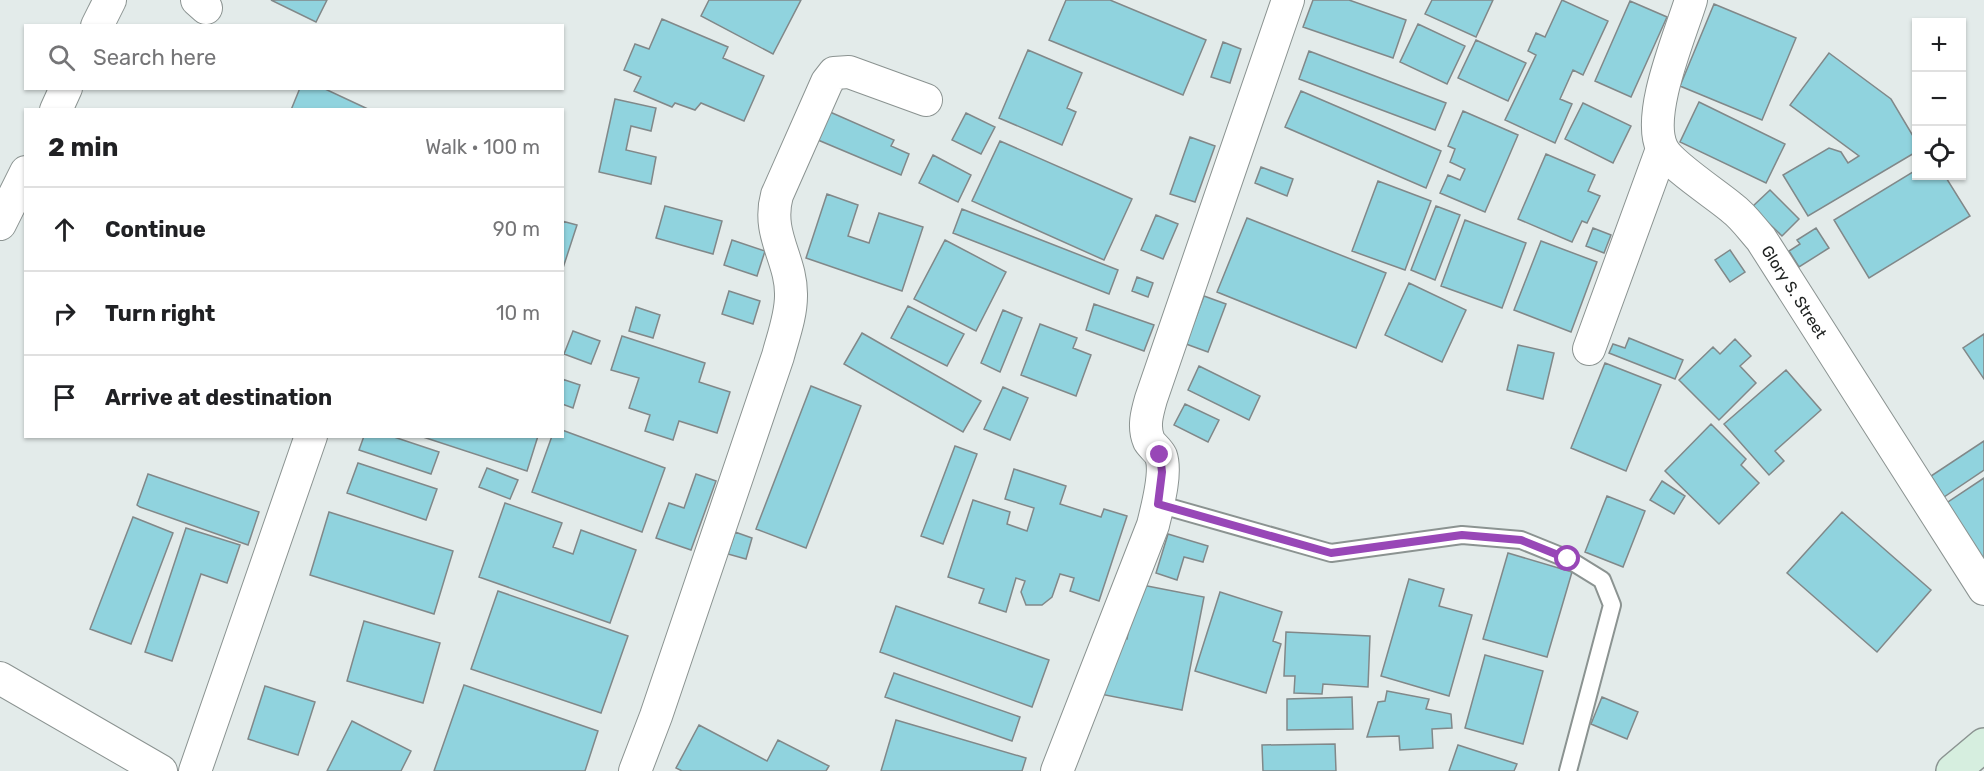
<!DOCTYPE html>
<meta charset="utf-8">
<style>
:root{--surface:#fff;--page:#f6f6f6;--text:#202124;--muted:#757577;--line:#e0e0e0}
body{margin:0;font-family:Rubik,sans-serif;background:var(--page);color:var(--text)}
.controls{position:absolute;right:18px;top:18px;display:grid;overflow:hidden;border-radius:0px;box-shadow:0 2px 4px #0004}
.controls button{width:54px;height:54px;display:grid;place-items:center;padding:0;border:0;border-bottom:2px solid var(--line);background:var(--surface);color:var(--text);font:30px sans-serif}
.stop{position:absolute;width:18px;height:18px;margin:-14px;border:4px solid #9847b7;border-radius:50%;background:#fff}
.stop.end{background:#9847b7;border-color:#fff;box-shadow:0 2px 6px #0008}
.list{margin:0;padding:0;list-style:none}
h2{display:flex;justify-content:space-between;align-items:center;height:78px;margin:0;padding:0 24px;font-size:26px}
h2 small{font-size:20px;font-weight:400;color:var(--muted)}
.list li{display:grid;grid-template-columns:39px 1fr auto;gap:18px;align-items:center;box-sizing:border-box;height:84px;padding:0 24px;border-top:2px solid var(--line)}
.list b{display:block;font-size:22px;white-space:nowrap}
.list em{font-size:20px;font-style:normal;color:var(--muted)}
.icon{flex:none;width:33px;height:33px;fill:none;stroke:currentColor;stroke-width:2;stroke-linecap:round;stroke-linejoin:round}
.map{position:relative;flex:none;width:1984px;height:771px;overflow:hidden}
.search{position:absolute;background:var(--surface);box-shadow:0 2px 4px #0004;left:24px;top:24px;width:540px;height:66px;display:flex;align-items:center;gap:15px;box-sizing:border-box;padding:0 21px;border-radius:0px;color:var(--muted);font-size:22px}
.panel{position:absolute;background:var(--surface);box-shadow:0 2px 4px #0004;left:24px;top:108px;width:540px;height:330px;border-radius:0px}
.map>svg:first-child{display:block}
.building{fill:#90d3de;stroke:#818889;stroke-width:1.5}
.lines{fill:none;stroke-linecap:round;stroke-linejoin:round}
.lane-casing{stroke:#8b9391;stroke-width:20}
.street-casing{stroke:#8b9391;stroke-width:34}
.secondary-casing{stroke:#8b9391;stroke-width:36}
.lane{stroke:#fff;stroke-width:16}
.street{stroke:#fff;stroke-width:32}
.secondary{stroke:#d6eedf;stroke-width:33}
.route{stroke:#9847b7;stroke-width:8}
.labels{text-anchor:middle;stroke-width:4.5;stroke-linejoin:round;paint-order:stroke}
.street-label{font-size:16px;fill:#202322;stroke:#f0f9f7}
</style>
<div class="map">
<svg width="1984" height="771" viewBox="0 0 1984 771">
<rect width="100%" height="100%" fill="#e3ebea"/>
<path class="building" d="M271,0H327L316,22Z
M709,0H801L773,54L701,16Z
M1066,0H1110L1206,40L1183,95L1049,40Z
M1313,0H1349L1406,20L1393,58L1303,27Z
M1432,0H1493L1476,37L1425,14Z
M1562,0L1608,21L1583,75L1573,70L1560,99L1572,104L1555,143L1505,120L1536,55L1528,51L1536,33L1545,37Z
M1630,1L1667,17L1631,97L1595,81Z
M1714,4L1796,38L1762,120L1680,86Z
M662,19L728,47L723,58L764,76L744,121L701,103L695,110L675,103L672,107L634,91L641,77L624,70L635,44L649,49Z
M1418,24L1465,46L1447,84L1400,62Z
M1476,40L1526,63L1508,101L1458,78Z
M1223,42L1241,49L1230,83L1211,77Z
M1028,50L1082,73L1067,108L1076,112L1062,145L999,118Z
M1309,51L1446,103L1435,130L1299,79Z
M1829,53L1891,99L1916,141V152L1808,216L1783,175L1829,148L1841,152L1848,163L1859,156L1790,105Z
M300,88H323L370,110H291Z
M1301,91L1441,151L1426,188L1285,127Z
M615,99L656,108L651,131L631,126L626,150L656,157L651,184L599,172Z
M1699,102L1785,144L1766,183L1680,142Z
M1583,103L1631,126L1613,163L1565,139Z
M1463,111L1518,135L1485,212L1440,193L1448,175L1460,180L1465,169L1450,162L1455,149L1448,146Z
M830,112L894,140L891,146L909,154L901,175L818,140Z
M966,113L995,127L981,154L952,140Z
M1190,137L1215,146L1195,202L1170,194Z
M1000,141L1132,199L1104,260L972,201Z
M1546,154L1595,175L1588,191L1600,196L1587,223L1582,221L1572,242L1518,219Z
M933,155L971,175L958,202L919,183Z
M1261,167L1293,179L1287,196L1255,183Z
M1916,170V176H1945L1970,216L1869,278L1834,220Z
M1378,181L1431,201L1405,270L1352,251Z
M1770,190L1799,219L1782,236L1752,207Z
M827,194L858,205L848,236L869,243L879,213L923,227L902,291L806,258Z
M665,206L722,221L713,254L656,238Z
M1436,206L1460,215L1435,280L1411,270Z
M962,209L1118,270L1109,294L953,233Z
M1156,215L1178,224L1163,259L1141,250Z
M1247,218L1386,273L1356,348L1217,292Z
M1465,220L1526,243L1502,308L1441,286Z
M562,221L577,225L562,271Z
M1593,228L1611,235L1604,253L1586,246Z
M1816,228L1829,248L1799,267L1789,251L1800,244L1797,240Z
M732,240L765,251L757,276L724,265Z
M945,240L1006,272L976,331L914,299Z
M1541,241L1597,262L1571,332L1514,310Z
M1730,250L1745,272L1730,282L1715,260Z
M1137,277L1153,283L1148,297L1132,291Z
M1409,283L1466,310L1442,362L1385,335Z
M729,291L760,301L753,324L722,314Z
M1204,296L1226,304L1208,352L1186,344Z
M1094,304L1154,325L1144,351L1086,330Z
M908,306L964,334L947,366L891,338Z
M636,307L660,315L653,338L629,331Z
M1003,310L1022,318L1000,372L981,363Z
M1040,324L1077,338L1073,348L1091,355L1076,396L1021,375Z
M573,331L600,341L591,364L564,354Z
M862,333L981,401L963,432L844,364Z
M1984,334V379L1963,348Z
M622,336L705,363L699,382L730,392L717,433L679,421L673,440L645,431L650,415L629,408L639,378L611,370Z
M1629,338L1683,360L1675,379L1609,353L1613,344L1625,348Z
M1735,339L1751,356L1740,366L1756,383L1719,420L1679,380L1713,347L1720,354Z
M1518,345L1554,353L1543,399L1507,390Z
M1605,363L1661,385L1626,471L1571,448Z
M1199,366L1260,396L1249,420L1188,390Z
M1786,370L1821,410L1775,451L1784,461L1769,475L1724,424Z
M562,379L580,385L573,408L562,404Z
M811,386L861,406L806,548L756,529Z
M1003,387L1028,398L1010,440L984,429Z
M1185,404L1219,420L1208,442L1174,425Z
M1711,424L1746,459L1741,465L1759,483L1719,524L1665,471Z
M562,430L665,468L642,532L532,492L552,436H562Z
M364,436H391L439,452L431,474L359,450Z
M420,436H538L527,471Z
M1984,441V470L1944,497L1931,476Z
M955,446L977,454L943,544L921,536Z
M358,463L437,489L426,520L347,493Z
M487,468L518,480L510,499L479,487Z
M1014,469L1066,486L1060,504L1101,517L1104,509L1127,516L1099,601L1070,591L1074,578L1060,574L1052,597L1042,605H1026L1021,592L1025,581L1016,578L1006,612L979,603L984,589L948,577L973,500L1010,512L1007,524L1027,531L1034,508L1005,499Z
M148,474L259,512L248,545L140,507L137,505Z
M696,474L716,481L691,550L656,538L669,503L684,508Z
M1984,478V562L1945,504Z
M1662,481L1685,496L1674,514L1650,500Z
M1607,496L1645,511L1623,567L1585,552Z
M505,503L562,523L553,547L573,554L581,530L636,550L610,623L479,577Z
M329,512L453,551L434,614L310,575Z
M1842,512L1931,590L1877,652L1787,573Z
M133,517L173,533L131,644L90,629Z
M186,528L240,545L227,583L201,574L172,661L145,652Z
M735,532L752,538L746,559L728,554Z
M1168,534L1208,546L1203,562L1184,557L1177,580L1156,573Z
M1508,553L1572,572L1547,657L1483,639Z
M1409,579L1444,589L1439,606L1472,615L1449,696L1381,676Z
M1137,584L1204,597L1182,710L1100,694L1110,636L1127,639Z
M498,591L628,636L601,713L471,669Z
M1220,592L1282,612L1273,641L1281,644L1266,693L1195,671Z
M896,606L1049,660L1032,707L880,652Z
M364,621L440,643L423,703L347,681Z
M1286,632L1370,636L1368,687L1323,684L1322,694L1294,693L1295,676H1284Z
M1485,655L1543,671L1523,744L1465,728Z
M894,673L1020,717L1012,741L885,697Z
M464,685L598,731L585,771H434Z
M265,686L315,702L298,755L248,739Z
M1387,691L1429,699L1426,709L1451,714L1452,728L1432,729L1433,748L1400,750L1399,736L1367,737L1378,702L1385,701Z
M1352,697L1353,729L1287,730V699Z
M1602,697L1638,712L1627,739L1591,724Z
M896,720L1026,758L1022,771H881Z
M352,721L411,751L401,771H327Z
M699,725L767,761L778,740L829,766L826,771H682L676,768Z
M1335,744L1336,771H1263L1262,745Z
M1458,745L1517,764L1514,771H1449Z"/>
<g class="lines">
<g class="lane-casing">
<path id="lane" d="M1158,504L1331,553L1462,535L1521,540L1568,559L1602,580L1612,605L1568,771"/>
</g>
<g class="street-casing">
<g id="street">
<path d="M197,0L206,8"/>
<path id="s1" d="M1691,0C1680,36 1646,114 1662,148C1669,164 1717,195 1732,208C1743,216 1752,229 1761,239L1984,589"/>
<path d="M97,26L110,0"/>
<path d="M56,110L66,88"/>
<path d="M0,224L26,172"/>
<path d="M1589,349L1662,149"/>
<path d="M0,678L161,771"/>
<path d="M195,771L311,436"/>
<path d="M635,771L656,716L778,356C783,337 791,316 791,296C792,259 766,235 777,195L827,82L834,73L849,72L926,100"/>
<path d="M1057,771L1153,525C1157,508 1167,473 1161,456C1158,450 1152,446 1149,441C1143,427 1147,413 1151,399L1288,0"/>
</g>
</g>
<g class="secondary-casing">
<path id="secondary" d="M1953,771L1984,745"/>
</g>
<use href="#lane" class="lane"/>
<use href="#street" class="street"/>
<use href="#secondary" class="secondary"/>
</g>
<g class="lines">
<path class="route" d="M1160,455L1162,472L1158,504L1331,553L1462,535L1521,540L1568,559"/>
</g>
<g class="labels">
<g class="street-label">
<text dy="6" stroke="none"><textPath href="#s1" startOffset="351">Glory S. Street</textPath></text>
</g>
</g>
</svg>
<div class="controls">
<button>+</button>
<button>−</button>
<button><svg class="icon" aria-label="locate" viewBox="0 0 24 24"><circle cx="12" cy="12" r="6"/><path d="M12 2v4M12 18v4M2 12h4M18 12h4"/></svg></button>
</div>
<div class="stop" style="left:1568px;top:559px"></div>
<div class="stop end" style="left:1160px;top:455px"></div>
<div class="search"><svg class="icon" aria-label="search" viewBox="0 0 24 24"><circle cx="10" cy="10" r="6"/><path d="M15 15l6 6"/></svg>Search here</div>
<section class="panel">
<h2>2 min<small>Walk · 100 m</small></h2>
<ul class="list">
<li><svg class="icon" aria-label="ahead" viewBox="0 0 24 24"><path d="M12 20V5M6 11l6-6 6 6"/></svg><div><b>Continue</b></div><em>90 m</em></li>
<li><svg class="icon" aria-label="right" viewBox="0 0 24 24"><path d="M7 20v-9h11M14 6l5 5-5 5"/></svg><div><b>Turn right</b></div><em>10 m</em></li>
<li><svg class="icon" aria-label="arrive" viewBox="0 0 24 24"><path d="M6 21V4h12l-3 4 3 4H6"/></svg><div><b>Arrive at destination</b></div></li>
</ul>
</section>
</div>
